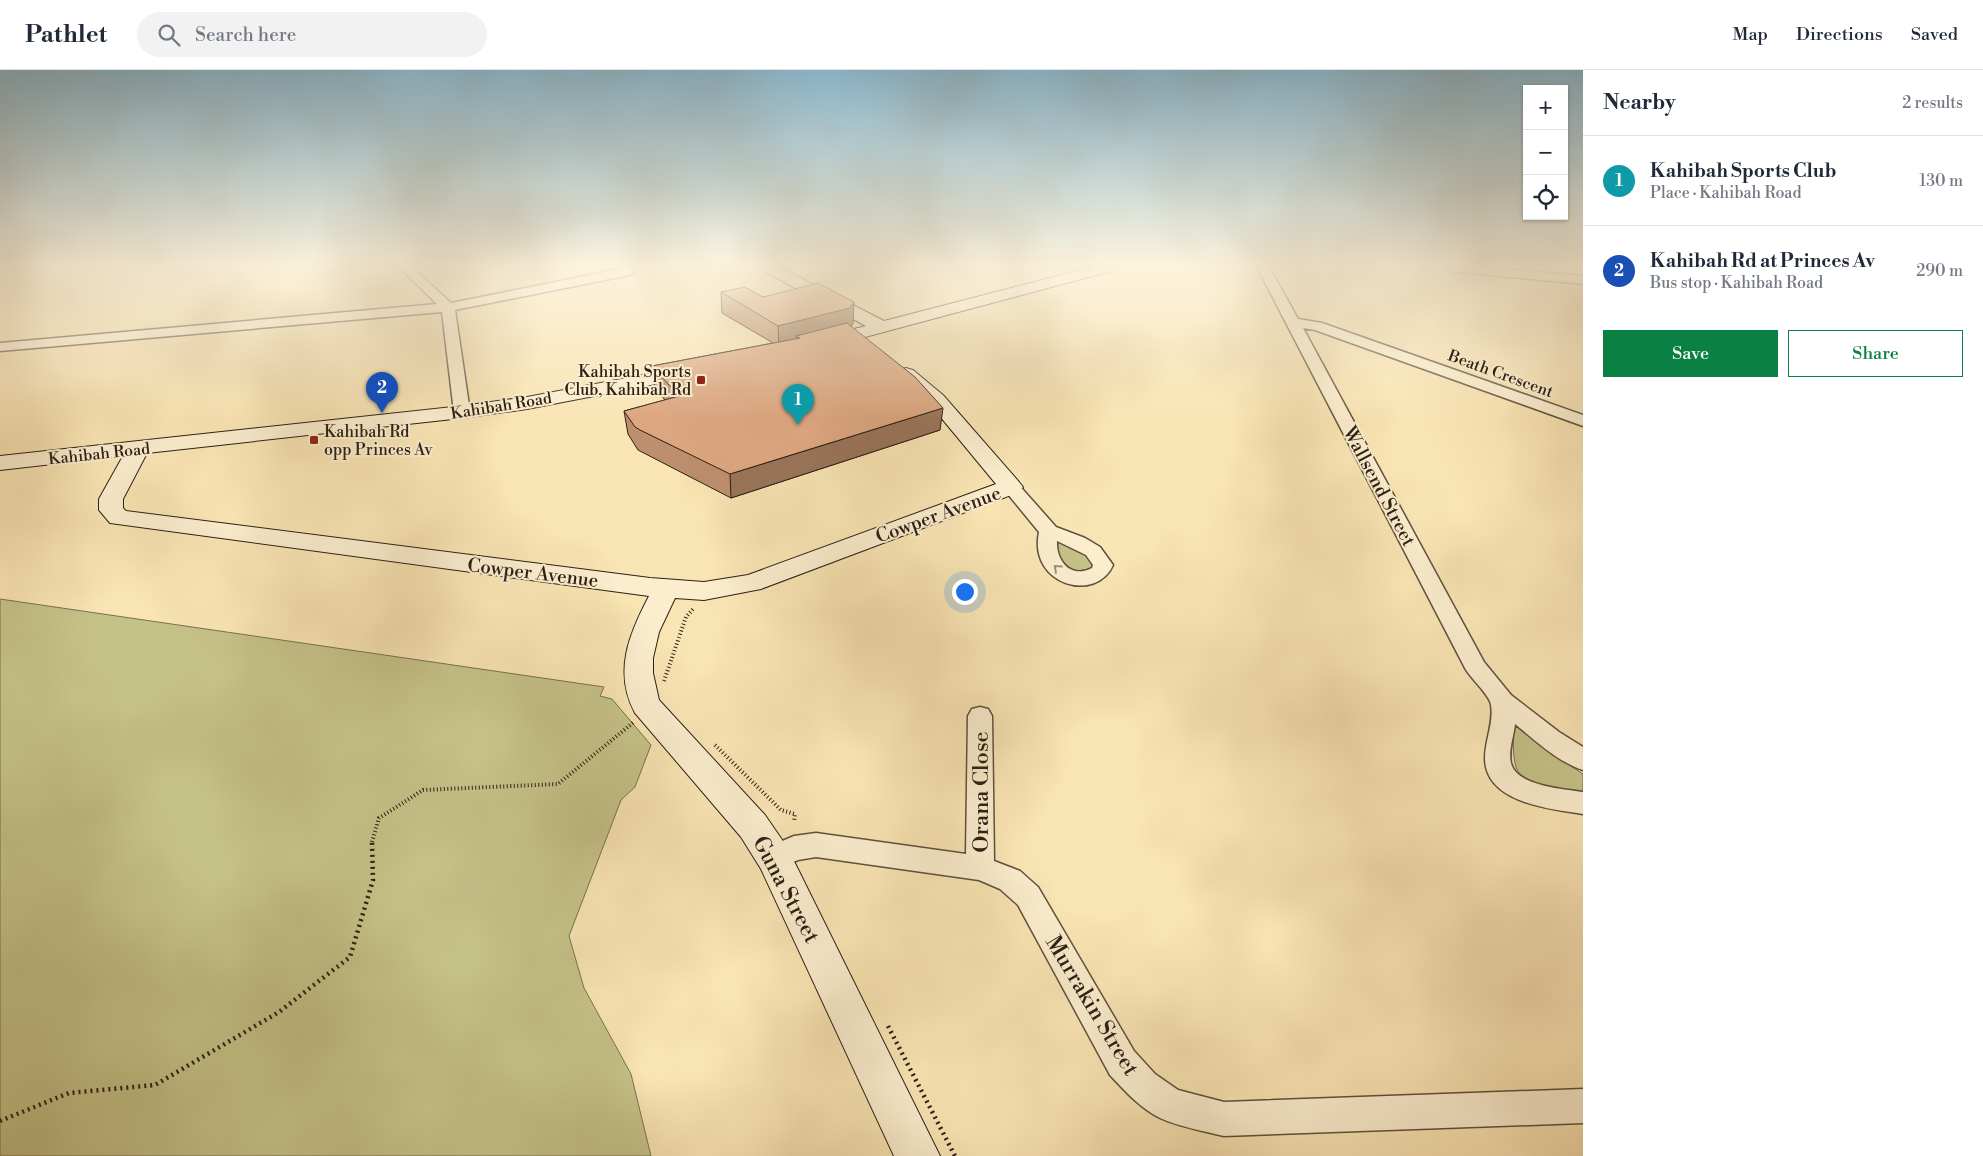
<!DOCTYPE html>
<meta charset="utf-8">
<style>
:root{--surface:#fff;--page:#f2f2f3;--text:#1f2937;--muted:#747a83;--line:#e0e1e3;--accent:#0b8043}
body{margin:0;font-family:"Libre Bodoni",serif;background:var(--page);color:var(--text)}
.controls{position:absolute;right:15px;top:15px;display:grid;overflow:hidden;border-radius:0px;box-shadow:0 1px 4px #0004}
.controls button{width:45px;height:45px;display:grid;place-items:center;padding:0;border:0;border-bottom:1px solid var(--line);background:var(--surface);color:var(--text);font:25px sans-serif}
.you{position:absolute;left:964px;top:521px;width:18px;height:18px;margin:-12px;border:4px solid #fff;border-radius:50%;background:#1a73e8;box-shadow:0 0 0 8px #1a73e833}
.badge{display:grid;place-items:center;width:32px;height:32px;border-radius:50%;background:var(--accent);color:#fff;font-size:16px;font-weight:700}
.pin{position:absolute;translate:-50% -41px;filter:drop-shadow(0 1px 2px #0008)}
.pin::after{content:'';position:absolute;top:26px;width:18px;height:15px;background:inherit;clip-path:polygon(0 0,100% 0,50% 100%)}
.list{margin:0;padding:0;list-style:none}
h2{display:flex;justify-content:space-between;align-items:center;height:65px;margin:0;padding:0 20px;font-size:21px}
h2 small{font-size:16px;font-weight:400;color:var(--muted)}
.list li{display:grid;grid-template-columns:32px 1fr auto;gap:15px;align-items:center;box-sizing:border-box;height:90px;padding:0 20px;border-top:1px solid var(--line)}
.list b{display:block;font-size:19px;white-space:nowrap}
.list p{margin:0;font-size:16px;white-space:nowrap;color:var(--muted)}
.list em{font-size:16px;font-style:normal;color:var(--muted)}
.actions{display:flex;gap:10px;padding:15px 20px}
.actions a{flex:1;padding:11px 0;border:1px solid var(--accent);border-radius:0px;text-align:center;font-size:18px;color:var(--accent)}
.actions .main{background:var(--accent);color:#fff}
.icon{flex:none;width:28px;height:28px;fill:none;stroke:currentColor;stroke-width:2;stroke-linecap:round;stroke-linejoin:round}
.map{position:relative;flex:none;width:1583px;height:1086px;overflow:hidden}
header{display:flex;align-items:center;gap:30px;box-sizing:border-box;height:70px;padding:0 25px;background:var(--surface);border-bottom:1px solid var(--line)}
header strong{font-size:24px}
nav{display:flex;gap:28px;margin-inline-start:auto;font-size:18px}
.search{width:350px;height:45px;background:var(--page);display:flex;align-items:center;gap:12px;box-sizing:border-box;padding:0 18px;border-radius:28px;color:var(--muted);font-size:19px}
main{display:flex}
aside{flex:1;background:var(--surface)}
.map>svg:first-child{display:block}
.green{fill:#c5c288;stroke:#78714e}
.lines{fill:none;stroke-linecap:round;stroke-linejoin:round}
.street-casing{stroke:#5e513c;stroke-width:3}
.secondary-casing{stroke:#2b2015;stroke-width:2}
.path-far2{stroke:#2b2015;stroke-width:2;stroke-dasharray:0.5 2;stroke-linecap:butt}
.path-far1{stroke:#2b2015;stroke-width:4;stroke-dasharray:1 2.5;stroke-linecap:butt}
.path{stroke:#2b2015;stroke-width:4.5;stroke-dasharray:2 4;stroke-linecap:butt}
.street{fill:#fbedce;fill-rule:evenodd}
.secondary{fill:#fbedce;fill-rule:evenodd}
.wall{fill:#bd8f6e;stroke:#2b2015}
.shaded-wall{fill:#9a745a;stroke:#2b2015}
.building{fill:#dca680;stroke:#2b2015}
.oneway{stroke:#9d917b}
.poi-dot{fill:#8f2418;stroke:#fbedce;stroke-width:2}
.labels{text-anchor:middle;stroke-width:4;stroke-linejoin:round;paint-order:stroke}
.far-poi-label{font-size:16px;fill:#2b2015;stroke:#fbedce;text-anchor:end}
.far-street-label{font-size:16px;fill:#2b2015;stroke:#fbedce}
.street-label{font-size:19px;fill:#2b2015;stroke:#fbedce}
.near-street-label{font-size:22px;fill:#2b2015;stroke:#fbedce}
</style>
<header>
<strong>Pathlet</strong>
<div class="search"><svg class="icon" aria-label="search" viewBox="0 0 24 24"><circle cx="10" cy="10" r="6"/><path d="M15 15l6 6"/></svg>Search here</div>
<nav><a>Map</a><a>Directions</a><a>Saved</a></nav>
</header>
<main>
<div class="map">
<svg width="1583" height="1086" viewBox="0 0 1583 1086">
<rect width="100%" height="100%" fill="#f9e4b3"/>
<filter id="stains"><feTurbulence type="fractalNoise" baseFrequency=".004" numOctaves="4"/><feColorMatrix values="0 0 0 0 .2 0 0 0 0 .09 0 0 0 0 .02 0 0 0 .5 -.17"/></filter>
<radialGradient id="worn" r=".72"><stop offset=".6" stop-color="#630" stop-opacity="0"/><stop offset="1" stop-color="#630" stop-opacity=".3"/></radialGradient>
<path class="green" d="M1054,467L1085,481L1094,494L1092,499C1078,503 1072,500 1060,493Z
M0,529L604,617L600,626L612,629L651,675L635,717L621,730L569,866L584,918L631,1004L651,1086H0Z
M1513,653L1548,681L1583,704V723C1565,720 1522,717 1516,697C1512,684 1514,666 1513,653Z"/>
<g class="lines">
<g class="street-casing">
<path id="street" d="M399,197H412L451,233L630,197L636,201L630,205L455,240L470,342L468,345H456L454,342L442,242L0,281V273L437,234Z
M1257,197H1269L1298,249L1322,253L1583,345V356L1315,260L1303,258L1484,592L1511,625L1559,662L1583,677V700C1558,692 1536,671 1515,654C1514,666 1508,681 1511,693C1516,716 1564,719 1583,722V744C1551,739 1485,733 1485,688C1485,670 1494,653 1491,635C1490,625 1470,608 1465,598Z
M1443,197H1483L1583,206V214L1449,201Z
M1011,412L1017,413L1056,457L1085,468L1100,477L1113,495C1097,533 1028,516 1039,462L1002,417L1005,413ZM1057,471L1086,485L1093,495L1092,498C1071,509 1056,491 1057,471Z
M980,637L988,639L992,646L994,791L1020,801L1038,817L1134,981L1155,1004L1178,1020L1224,1032L1583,1019V1053L1224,1066C1203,1061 1180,1057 1160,1048C1140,1038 1125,1021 1110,1005L1018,835L1000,819L979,810L816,787L798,790L774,800L764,797L760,788L764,779L794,766L816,763L966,784L968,646L972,639Z"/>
</g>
<g class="secondary-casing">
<path id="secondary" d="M760,197H779L884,251L1092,197H1117L1115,200L824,278L817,276L815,272L817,268L866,256L762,200Z
M690,296L697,298L700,302L697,306L527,339L462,348L147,383L123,429V438L126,441L650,508L704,512L748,505L996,414L929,333L896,304L899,300L906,298L913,300L943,325L1019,412L1023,417L1019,422L761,519L704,530L675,528L659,562L653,588V603L659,630L765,745L787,777L940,1086H894L761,799L741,767L635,643C613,602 629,564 649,526L110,453L99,440V429L123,386L0,400V386L462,336L527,327Z"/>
</g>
<path class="path-far2" d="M1424,197L1436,198
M1125,199L1134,197"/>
<path class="path-far1" d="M664,611L686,547L693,539
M715,675L781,740L795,744L794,752
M372,772L379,748L423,720L558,714L634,652"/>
<path class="path" d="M888,956L955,1086
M0,1051L69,1023L155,1015L279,942L350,887L373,810L372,771"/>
<use href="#street" class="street"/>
<use href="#secondary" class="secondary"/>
</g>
<path class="wall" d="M721,222L763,227L853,253L851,256L940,360L731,428L638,380L628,364L624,341L665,330L655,318L652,296L773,273L722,243Z"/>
<path class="shaded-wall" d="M854,232L853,253L849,259L800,268L796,266V272L779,277L778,256Z
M943,338L940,360L731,428L730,404Z"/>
<path class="building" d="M818,213L854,232L850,238L778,256L721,222L745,217L763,227Z
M847,253L915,307L943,338L730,404L640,360L635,357L624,341L679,326L652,296L800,268L796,266Z"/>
<defs><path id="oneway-chevron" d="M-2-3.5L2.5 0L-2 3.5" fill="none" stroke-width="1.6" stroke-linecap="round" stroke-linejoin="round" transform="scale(1.25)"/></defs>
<use class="oneway" href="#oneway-chevron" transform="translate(1057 498) rotate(-138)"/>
<linearGradient id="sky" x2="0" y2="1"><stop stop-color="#8bb8ce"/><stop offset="0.56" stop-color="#fcf3dd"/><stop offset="1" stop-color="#fcf3dd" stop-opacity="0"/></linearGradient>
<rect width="1583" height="349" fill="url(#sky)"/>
<g class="poi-dot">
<rect x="696" y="305" width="10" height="10" rx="2.5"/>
<rect x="309" y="365" width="10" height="10" rx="2.5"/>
</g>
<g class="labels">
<g class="far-poi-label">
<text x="691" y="307">Kahibah Sports<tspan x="691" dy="18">Club, Kahibah Rd</tspan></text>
<text x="324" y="367" text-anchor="start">Kahibah Rd<tspan x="324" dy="18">opp Princes Av</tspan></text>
</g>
<g class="far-street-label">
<text transform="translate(1501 303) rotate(20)" y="6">Beath Crescent</text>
<text transform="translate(501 335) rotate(-9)" y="6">Kahibah Road</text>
<text transform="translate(99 383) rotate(-6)" y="6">Kahibah Road</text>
</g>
<g class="street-label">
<text transform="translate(1380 416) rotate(62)" y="7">Wallsend Street</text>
<text transform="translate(938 444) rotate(-20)" y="7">Cowper Avenue</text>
<text transform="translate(533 502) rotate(7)" y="7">Cowper Avenue</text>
</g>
<g class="near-street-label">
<text transform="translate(980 722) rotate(-90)" y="8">Orana Close</text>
<text transform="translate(787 819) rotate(62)" y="8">Guna Street</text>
<text transform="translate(1093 935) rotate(59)" y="8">Murrakin Street</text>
</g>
</g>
<rect width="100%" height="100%" filter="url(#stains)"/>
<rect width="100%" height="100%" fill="url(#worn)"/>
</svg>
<div class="controls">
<button>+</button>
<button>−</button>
<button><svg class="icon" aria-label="locate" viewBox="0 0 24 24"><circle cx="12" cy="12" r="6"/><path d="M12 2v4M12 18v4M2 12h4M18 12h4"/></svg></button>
</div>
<div class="you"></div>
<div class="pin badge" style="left:798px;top:355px;background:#0f9aa8">1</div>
<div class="pin badge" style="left:382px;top:343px;background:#1a4fb4">2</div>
</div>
<aside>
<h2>Nearby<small>2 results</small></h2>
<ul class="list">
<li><span class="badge" style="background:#0f9aa8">1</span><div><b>Kahibah Sports Club</b><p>Place · Kahibah Road</p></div><em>130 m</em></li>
<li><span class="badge" style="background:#1a4fb4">2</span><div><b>Kahibah Rd at Princes Av</b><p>Bus stop · Kahibah Road</p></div><em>290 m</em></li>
</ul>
<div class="actions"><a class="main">Save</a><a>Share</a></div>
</aside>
</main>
